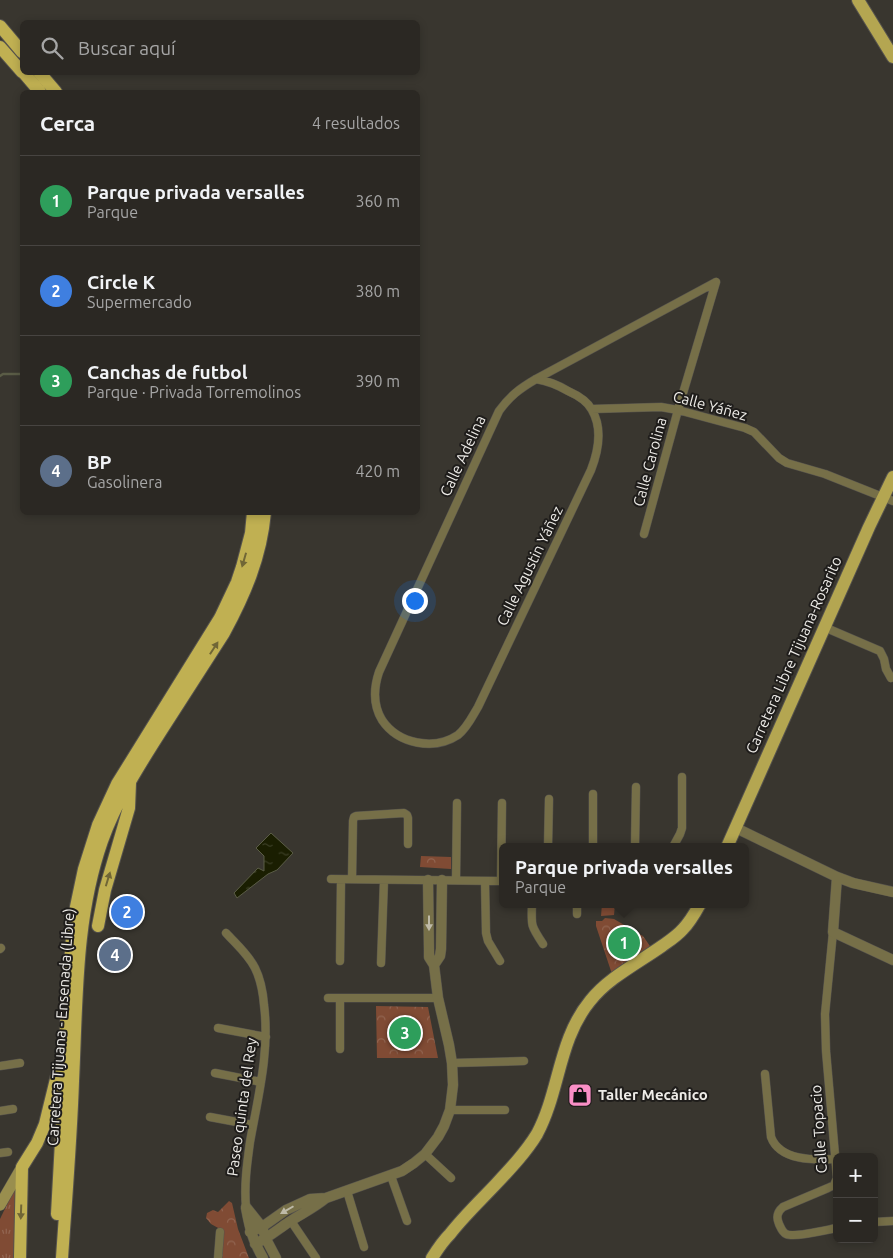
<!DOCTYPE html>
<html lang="es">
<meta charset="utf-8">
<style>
:root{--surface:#2b2823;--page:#33302b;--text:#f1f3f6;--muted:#a6a6a6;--line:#474441;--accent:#db2777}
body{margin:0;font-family:Ubuntu,sans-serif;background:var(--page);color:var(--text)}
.controls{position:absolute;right:15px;bottom:15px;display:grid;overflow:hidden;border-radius:8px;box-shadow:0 2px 8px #0003}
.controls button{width:45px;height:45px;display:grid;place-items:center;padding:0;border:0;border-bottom:1px solid var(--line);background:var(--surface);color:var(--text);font:25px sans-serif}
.you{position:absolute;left:414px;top:600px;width:18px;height:18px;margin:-12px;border:4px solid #fff;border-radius:50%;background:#1a73e8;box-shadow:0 0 0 8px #1a73e833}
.badge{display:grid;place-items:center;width:32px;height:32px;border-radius:50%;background:var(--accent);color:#fff;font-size:16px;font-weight:700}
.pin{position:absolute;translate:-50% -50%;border:2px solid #fff;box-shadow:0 1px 5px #0006}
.popup{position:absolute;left:499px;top:843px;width:250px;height:65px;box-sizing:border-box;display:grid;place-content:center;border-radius:8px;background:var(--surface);filter:drop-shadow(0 1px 4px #0005);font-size:16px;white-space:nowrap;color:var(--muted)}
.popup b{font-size:19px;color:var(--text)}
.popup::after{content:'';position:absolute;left:50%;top:100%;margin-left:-10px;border:10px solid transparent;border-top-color:var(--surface)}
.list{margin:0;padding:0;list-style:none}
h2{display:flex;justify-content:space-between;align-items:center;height:65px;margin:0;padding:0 20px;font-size:21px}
h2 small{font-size:16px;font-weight:400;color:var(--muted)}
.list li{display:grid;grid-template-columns:32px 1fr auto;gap:15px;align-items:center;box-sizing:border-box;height:90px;padding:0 20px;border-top:1px solid var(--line)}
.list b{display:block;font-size:19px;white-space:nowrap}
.list p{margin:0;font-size:16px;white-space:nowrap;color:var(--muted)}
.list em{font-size:16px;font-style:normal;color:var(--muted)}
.icon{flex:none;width:28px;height:28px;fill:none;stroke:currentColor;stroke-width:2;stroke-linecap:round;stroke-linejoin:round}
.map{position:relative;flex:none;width:893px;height:1258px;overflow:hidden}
.search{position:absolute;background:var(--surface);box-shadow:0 2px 8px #0003;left:20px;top:20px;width:400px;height:55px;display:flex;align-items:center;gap:12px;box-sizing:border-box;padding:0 18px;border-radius:8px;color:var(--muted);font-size:19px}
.panel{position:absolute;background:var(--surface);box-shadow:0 2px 8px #0003;left:20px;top:90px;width:400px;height:425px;border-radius:8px}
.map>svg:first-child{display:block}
.grass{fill:url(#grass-tufts)}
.park{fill:url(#park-crowns)}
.water{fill:url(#water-ripples);stroke:#5a5c46}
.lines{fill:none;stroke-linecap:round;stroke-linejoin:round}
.stream{stroke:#5a5c46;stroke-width:2.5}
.minor-casing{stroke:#56534d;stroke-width:9}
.tertiary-casing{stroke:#56534d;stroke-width:11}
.secondary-casing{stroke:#56534d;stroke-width:12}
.primary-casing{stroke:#56534d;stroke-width:14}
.trunk-casing{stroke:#56534d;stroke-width:14}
.minor{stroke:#766f48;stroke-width:8}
.tertiary{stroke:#766f48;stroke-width:10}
.secondary{stroke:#998e4e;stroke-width:11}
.primary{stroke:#b4a651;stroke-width:12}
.trunk{stroke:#c0b052;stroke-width:12}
.oneway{fill:#706636}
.oneway2{fill:#bebaa8}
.labels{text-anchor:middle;stroke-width:4;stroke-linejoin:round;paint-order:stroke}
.street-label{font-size:15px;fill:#eeece8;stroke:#1f1d1b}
.poi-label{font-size:15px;font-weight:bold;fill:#eeece8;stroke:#1f1d1b;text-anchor:start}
</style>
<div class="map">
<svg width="893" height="1258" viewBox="0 0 893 1258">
<defs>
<pattern id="grass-tufts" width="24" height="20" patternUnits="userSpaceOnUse" patternTransform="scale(1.25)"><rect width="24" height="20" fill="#804b34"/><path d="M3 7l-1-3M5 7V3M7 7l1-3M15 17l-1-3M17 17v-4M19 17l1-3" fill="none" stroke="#926551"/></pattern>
<pattern id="park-crowns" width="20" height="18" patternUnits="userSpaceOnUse" patternTransform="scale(1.25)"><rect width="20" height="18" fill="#804b34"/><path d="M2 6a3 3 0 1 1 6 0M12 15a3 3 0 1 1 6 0" fill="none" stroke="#926551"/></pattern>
<pattern id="water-ripples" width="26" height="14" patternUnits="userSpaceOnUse" patternTransform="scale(1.25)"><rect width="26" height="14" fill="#1a1e01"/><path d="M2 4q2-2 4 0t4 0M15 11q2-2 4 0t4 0" fill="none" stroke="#3c3f26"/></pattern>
</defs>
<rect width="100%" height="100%" fill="#39362f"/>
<path class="grass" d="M18,1182L17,1258H0V1219Z"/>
<path class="park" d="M421,856L451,857V869L420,867Z
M602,904H615L614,915L601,916Z
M605,918L614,919L643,936L652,949L612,974L596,926V921H602Z
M376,1006L428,1007L438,1058H377Z
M229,1201L232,1203L238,1229L249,1258H218L220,1229L211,1224L206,1218L207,1213L213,1210L218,1212Z"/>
<path class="water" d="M271,833L293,853L277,870L268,874L237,898L234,893L258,868L264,871V856L256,848Z"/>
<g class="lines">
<path class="stream" d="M0,376L3,374H22"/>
<g class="minor-casing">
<path id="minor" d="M536,379C548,381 558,385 568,391C577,395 588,402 592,410C603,429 598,452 591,470L478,707C472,717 467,728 458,735C434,751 398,744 382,720C373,705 374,687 379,672L499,411C510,396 519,389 536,379L716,282
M592,409L661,407L678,410L745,428L754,432L779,458L787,463L825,474L893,501
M644,534L678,410L716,282
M824,627L880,651L884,659L886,669L891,678
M548,847L549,799
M593,847V794
M635,847L636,787
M673,847L680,834L682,828V777
M331,879L503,881
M352,879L353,821L354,817L356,816L404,813L407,815L408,818V844
M456,880L457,803
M485,881L486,933L488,941L500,961
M501,881L502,803
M532,904C531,926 531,926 543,944
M577,904V914
M833,932L825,1014L826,1051L837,1178L834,1185L828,1188L783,1207C777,1212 776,1217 779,1224C781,1228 782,1232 786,1234C794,1238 826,1230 837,1228
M226,933C236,944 248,954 255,968C261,980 263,992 264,1005C270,1051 258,1097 250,1142C247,1164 244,1185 246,1207
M0,949L1,948
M340,961L341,880
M381,963L384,880
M328,998H438
M340,998V1049
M218,1028L266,1037
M452,1063L524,1061
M0,1066L20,1063
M215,1073L261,1082
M765,1074L771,1137C780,1161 814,1160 835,1159
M450,1110H505
M0,1111L13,1109
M210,1117L253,1125
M0,1153L8,1152
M425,1154L451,1178
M391,1176L407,1221
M347,1191L364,1247
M291,1221L316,1258
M874,1222L893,1221
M218,1258L220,1232"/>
</g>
<g class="tertiary-casing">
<path id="tertiary" d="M736,828L837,877L853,883L893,892
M837,877L833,932L893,960
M434,965L440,956L441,949L442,880
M246,1207L262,1227L266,1239L276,1258
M246,1208C250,1229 252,1239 263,1258
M250,1232L262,1227L286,1210L310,1199L326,1198L402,1171L414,1163L425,1154L438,1137L444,1126L450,1110L453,1085L452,1063L449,1045L438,998L434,965L429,957V951L428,880
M255,1244C268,1238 277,1230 289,1222C301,1214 314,1208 326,1198"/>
</g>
<g class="secondary-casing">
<path id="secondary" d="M0,1205L22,1167"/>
</g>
<g class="primary-casing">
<path id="primary" d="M858,0L893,57
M727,847L869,527L893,477
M432,1258C437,1250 443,1241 450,1234C464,1216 481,1200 496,1184C511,1168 526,1152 537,1134C560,1091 558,1040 590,1001C608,978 638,963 662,946C669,941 677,936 683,929C690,922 695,913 700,904"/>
</g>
<g class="trunk-casing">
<path id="trunk" d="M0,26L22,52
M0,47L22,72
M23,72L40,92
M39,72L56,92
M98,926L105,890L129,808L130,783
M57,1214L63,1105L65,1041L73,921L84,869L98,825L117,784L220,618L237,582L242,567L251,533L253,512
M20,1258L22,1167L37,1143L45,1124L58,1071
M62,1258C66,1199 71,1140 73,1081C77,1000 75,918 102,841C116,802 138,767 161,731C182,698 203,666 224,633C245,594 261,557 265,512"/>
</g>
<use href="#minor" class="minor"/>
<use href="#tertiary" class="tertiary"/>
<use href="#secondary" class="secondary"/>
<use href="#primary" class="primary"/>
<use href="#trunk" class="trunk"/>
</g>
<defs><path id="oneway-solid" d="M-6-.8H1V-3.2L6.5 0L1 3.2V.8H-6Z" transform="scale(1.25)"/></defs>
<g class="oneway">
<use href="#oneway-solid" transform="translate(244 560) rotate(106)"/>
<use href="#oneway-solid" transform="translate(214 648) rotate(-57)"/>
<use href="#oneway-solid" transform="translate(108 879) rotate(-73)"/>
<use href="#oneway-solid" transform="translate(21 1212) rotate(92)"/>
</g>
<g class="oneway2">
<use href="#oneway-solid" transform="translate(429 923) rotate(90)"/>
<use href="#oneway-solid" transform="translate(287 1210) rotate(150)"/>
</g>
<defs>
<g id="shop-square" transform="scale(1.25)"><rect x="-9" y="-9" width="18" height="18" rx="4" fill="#fa8fc6" stroke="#1f1d1b"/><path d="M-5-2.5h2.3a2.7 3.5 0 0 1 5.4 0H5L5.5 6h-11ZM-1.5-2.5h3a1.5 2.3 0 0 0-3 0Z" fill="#111"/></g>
</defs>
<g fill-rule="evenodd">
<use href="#shop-square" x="580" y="1095"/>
</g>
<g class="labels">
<g class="street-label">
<text transform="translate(710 406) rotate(15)" y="5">Calle Yáñez</text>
<text transform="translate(463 456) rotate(-65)" y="5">Calle Adelina</text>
<text transform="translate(650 462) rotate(-75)" y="5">Calle Carolina</text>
<text transform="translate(530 566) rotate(-64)" y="5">Calle Agustin Yáñez</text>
<text transform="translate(794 655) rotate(-66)" y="5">Carretera Libre Tijuana-Rosarito</text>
<text transform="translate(61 1027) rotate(-86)" y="5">Carretera Tijuana - Ensenada (Libre)</text>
<text transform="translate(242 1107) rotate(-82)" y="5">Paseo quinta del Rey</text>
<text transform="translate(819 1129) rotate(-94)" y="5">Calle Topacio</text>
</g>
<g class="poi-label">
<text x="598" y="1100">Taller Mecánico</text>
</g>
</g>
</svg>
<div class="controls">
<button>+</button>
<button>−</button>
</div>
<div class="you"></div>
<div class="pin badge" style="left:624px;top:943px;background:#2e9e5b">1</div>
<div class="popup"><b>Parque privada versalles</b>Parque</div>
<div class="pin badge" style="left:127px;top:912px;background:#3f7fe0">2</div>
<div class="pin badge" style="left:405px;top:1033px;background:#2e9e5b">3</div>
<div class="pin badge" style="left:115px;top:955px;background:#5c6f8a">4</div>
<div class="search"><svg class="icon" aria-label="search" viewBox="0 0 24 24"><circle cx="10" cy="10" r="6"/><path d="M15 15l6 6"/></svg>Buscar aquí</div>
<section class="panel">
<h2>Cerca<small>4 resultados</small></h2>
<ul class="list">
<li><span class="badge" style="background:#2e9e5b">1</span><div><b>Parque privada versalles</b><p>Parque</p></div><em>360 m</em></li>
<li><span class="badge" style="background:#3f7fe0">2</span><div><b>Circle K</b><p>Supermercado</p></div><em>380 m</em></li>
<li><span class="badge" style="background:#2e9e5b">3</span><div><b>Canchas de futbol</b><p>Parque · Privada Torremolinos</p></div><em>390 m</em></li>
<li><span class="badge" style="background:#5c6f8a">4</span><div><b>BP</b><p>Gasolinera</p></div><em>420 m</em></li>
</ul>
</section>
</div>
